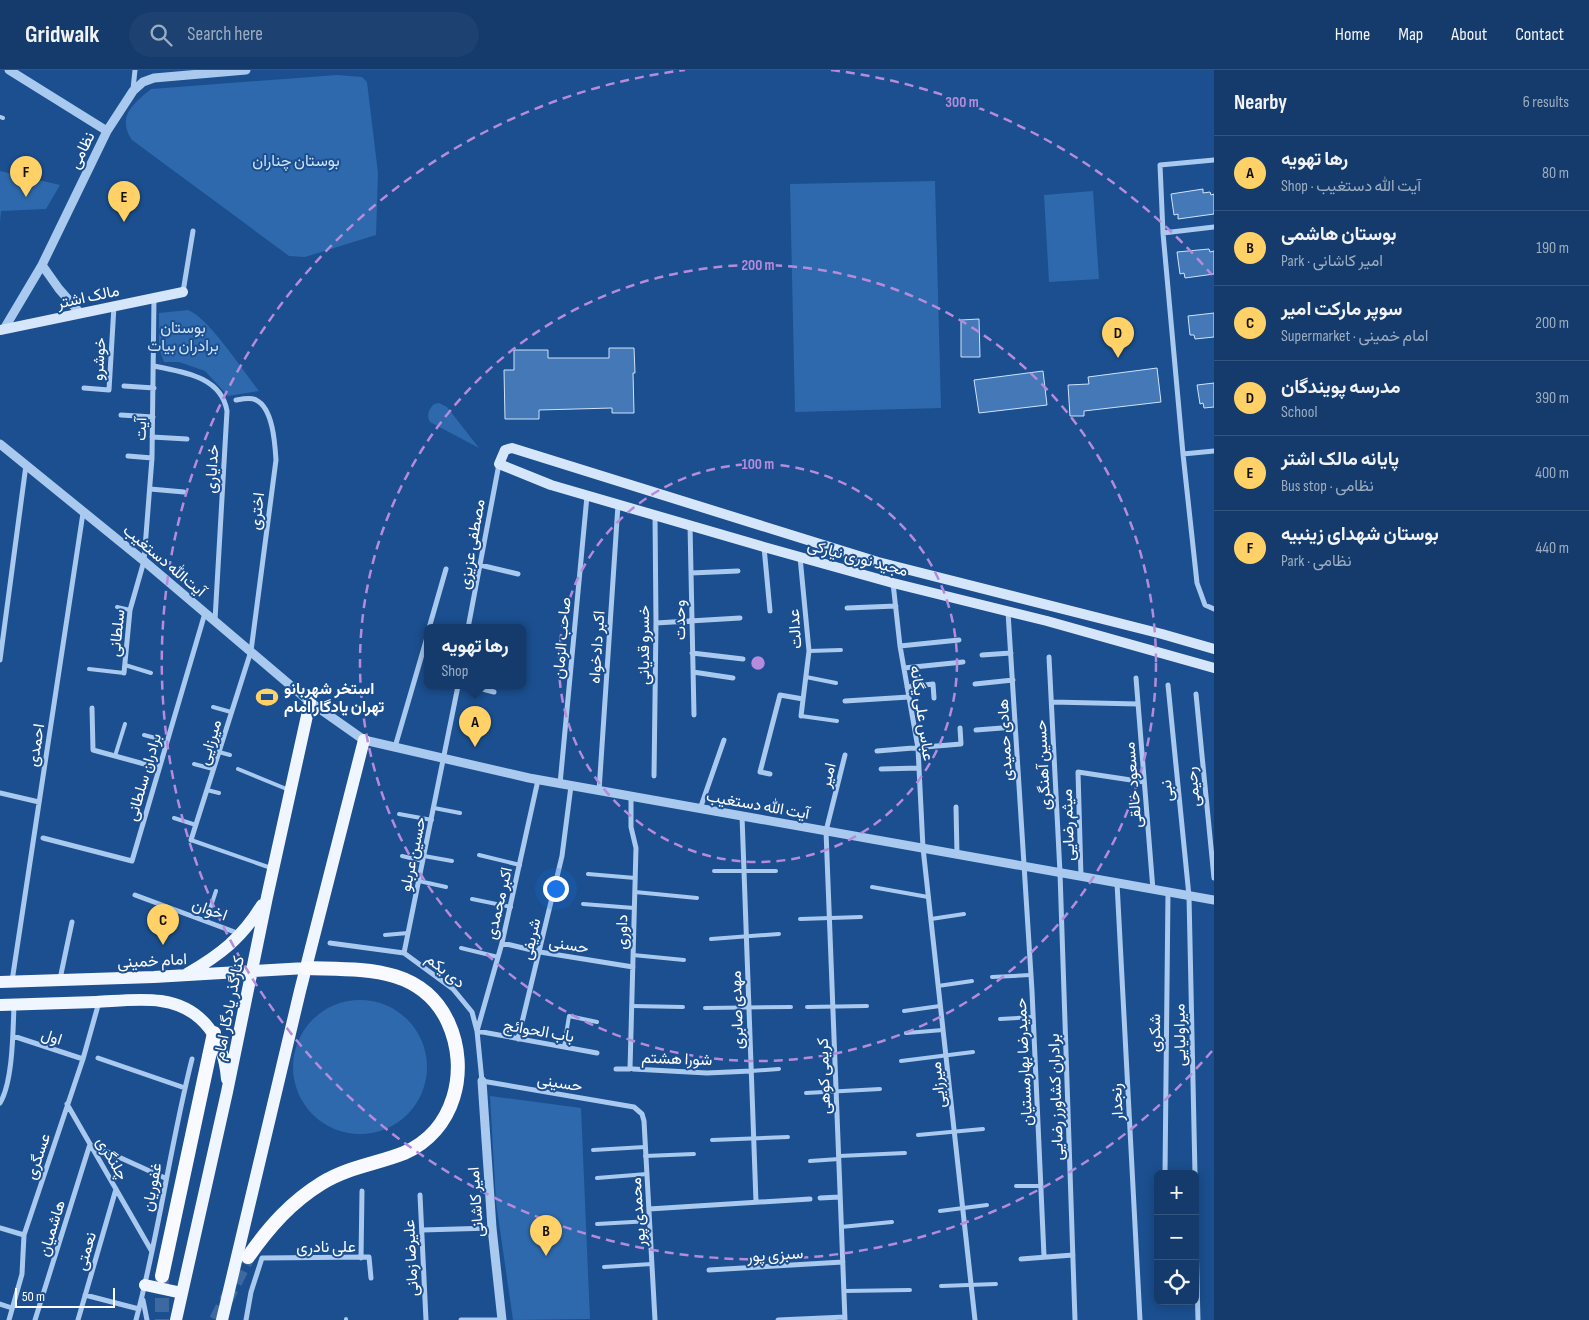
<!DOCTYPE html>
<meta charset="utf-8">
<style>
:root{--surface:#143b6b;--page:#1d4271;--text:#f1f3f6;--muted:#9dadc1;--line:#33557e;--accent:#ffd166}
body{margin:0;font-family:"Sofia Sans Condensed",Vazirmatn,sans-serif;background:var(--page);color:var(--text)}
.controls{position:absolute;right:15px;bottom:15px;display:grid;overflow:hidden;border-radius:8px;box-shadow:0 2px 12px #0003}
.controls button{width:45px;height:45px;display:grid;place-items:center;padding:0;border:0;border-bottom:1px solid var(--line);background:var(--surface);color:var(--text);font:25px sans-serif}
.scale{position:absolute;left:15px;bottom:12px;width:100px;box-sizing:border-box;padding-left:5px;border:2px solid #fff;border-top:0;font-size:14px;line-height:18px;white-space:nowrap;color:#fff;-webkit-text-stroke:4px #1b4f8f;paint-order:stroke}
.you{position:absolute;left:555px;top:818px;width:18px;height:18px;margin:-12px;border:4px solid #fff;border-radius:50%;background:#1a73e8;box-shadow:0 0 0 8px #1a73e833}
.badge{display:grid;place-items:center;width:32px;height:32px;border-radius:50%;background:var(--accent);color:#111;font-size:16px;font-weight:700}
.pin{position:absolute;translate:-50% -41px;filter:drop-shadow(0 1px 2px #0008)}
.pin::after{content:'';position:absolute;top:26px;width:18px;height:15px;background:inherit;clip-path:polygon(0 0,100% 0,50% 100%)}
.popup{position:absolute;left:424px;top:554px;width:102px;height:65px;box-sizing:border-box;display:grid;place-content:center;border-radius:8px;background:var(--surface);filter:drop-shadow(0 1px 4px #0005);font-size:16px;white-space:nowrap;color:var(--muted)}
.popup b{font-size:19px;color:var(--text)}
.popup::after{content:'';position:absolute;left:50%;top:100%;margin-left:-10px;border:10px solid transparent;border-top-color:var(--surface)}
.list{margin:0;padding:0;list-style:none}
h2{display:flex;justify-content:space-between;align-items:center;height:65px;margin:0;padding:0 20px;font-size:21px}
h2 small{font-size:16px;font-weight:400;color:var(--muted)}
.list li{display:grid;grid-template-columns:32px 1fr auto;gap:15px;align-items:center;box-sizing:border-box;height:75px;padding:0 20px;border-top:1px solid var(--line)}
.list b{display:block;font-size:19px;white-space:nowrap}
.list p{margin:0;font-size:16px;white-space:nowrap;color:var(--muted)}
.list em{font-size:16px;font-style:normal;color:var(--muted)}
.icon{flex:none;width:28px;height:28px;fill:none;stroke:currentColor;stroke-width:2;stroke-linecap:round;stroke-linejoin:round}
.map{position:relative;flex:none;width:1214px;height:1250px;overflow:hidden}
header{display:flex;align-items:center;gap:30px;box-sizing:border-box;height:70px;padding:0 25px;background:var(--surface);border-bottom:1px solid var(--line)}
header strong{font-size:24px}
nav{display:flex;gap:28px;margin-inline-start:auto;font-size:18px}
.search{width:350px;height:45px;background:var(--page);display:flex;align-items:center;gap:12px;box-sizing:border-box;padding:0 18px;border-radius:28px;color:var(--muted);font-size:19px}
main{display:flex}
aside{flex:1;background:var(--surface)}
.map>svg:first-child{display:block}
.green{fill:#2e69ad}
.building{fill:#4478b7;stroke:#cfe3fa}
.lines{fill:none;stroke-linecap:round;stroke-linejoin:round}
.trunk-tunnel{stroke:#3d69a0;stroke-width:14;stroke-dasharray:14 7;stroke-linecap:butt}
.service{stroke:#a9c9ee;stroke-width:4}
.minor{stroke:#a9c9ee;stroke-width:5}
.tertiary{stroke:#a9c9ee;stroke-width:9}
.secondary{stroke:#d6e6fa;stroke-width:10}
.primary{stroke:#f0f6ff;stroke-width:12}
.trunk{stroke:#f8faff;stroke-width:14}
.ring{fill:none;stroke:#b68bdc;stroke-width:2.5;stroke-dasharray:9 6}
.labels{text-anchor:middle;stroke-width:4;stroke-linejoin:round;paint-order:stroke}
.street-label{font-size:16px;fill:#fff;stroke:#1b4f8f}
.park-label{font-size:16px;fill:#cfe3fa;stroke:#1b4f8f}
.poi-label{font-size:16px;font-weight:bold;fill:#fff;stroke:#1b4f8f;text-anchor:start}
.centre{fill:#b68bdc;stroke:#1b4f8f;stroke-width:2.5}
.ring-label{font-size:15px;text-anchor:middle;font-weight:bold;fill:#b68bdc;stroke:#1b4f8f;stroke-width:4;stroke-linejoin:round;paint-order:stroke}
</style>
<header>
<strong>Gridwalk</strong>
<div class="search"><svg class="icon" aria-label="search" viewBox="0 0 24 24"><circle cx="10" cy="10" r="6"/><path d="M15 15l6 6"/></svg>Search here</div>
<nav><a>Home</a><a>Map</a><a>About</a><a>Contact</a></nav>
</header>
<main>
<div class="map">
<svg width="1214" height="1250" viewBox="0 0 1214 1250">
<rect width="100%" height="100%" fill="#1b4f8f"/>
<path class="green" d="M337,5L362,7L367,12L378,103L376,165L305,187L289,186L132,70C116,47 134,33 151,19Z
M0,101L60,115L46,139L1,141L0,153Z
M935,111L941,338L795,342L790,114Z
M1093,121L1099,209L1049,212L1044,125Z
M188,240C208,247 244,302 259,321L228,326L205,301L179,292H164L159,278V243Z
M439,333L447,337L479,378L430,352C426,345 429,339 434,334Z
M293 997a67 67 0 1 1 134 0a67 67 0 1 1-134 0Z
M490,1026L581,1038L590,1249L513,1250L496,1132Z"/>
<path class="building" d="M1203,119V123L1210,122L1211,125L1214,124V144L1178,149V144L1174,145L1171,124Z
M1209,179L1210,182L1214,181V204L1185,208L1184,203L1180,204L1177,182Z
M1214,243V267L1195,269L1194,265H1190L1188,246Z
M979,249L980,287H961V250Z
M609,278H634L635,303H633L634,343H612V338L539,340V349H505L504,300H514V280H548V288H609Z
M1157,298L1161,332L1084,341V346H1070L1068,315L1089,314L1088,307Z
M1043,301L1047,335L979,343L974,310Z
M1214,313V337L1204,338L1203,333L1200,334L1197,315Z"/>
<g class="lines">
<path class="trunk-tunnel" d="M162,1207V1250
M216,1250L248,1187"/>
<path class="service" d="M0,47L3,48
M117,537L130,540
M809,581L841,580
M125,595L151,603
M89,599L124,603
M806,607L836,613
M213,637L231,642
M801,646L837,651
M144,665L167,671
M219,682L230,685
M115,686L125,654
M194,694L213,699
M238,699L289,720
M207,720L219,723
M434,738L460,743
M399,744L432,750
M174,748L196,755
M191,770L271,798
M479,785L520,795
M402,786L423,791
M424,786L452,791
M714,801H776
M588,804L635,808
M419,811L446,817
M872,817L928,827
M635,822L697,828
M472,829L511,837
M583,834L634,838
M800,849L861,847
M931,849L964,844
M206,851L216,821
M385,865L408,863
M711,869L779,864
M461,878L498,887
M633,885L684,890
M992,907L1030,905
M938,916L972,911
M632,936L683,937
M807,937L867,936
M705,938L791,937
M904,941L940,936
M1000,949L1033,947
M906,963L943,960
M564,977L569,946L597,952
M901,991L973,982
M751,1001L779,999
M806,1023L880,1019
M918,1065L983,1059
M712,1070L788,1067
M593,1080L645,1077
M645,1086L694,1084
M839,1086L905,1083
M810,1091L839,1089
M597,1108L647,1104
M1016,1116H1041
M940,1141L987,1135
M597,1154L650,1151
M841,1157L892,1152
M604,1197L652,1194
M941,1216L996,1214
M844,1221L910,1220
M346,1249V1250"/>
<path class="minor" d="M133,19L135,0
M1214,90L1160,95L1163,163L1183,384L1197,513L1205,535L1214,539
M1163,163L1214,157
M183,222L193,161
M154,296C182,302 221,306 227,341L215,550
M124,316L154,318
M84,318L109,320L114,236
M121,345L153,347
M152,367L187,369
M1183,384L1214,381
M128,386L152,388
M150,419L184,422
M690,455L694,645
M764,477L770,541
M800,487L809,581L801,646
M480,495L518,504
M691,503L738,501
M893,513L900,576L918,678L923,778L975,1250
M847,538L896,536
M1008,542L1032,921L1044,1186
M656,553L740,548
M469,556L479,558
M429,558L446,499
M468,558L499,394
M900,576L959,570
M692,583L743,589
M982,585L1011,583
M1049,587L1060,803L1075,1250
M0,590L26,395
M904,598L963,592
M693,602L733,608
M124,603L130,540L144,491L152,388L154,228
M1136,608L1153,820
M975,614L1013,610
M1168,615L1189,826L1195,1104
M471,616L494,622
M907,617L933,614L934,628
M1196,624L1214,808
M845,631L909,627
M1052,632L1138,634
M92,638L93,680L159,698
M976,660L1015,657
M395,677L428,564
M877,681L961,674L960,658
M845,685L826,761L845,1250
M881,699L919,698
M770,704L760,702L780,625L803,629
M654,706L656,553L655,445
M538,710L502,873L477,961L597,983
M560,714L587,426
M599,721L618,435
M0,723L39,732
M956,737L957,785
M700,739L724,670
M742,746L756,1132
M43,768L132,791L205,543
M191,770L251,581L276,390C275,374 273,338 256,330C251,327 242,329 236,330
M1081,807L1078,702L1144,712
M1117,813L1140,1250
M135,825L240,864
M330,873L404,883L453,919L472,942L477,961L482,1011L634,1037L642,1044L644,1051L655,1250
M502,873L540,882L633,897
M404,883L458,616
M60,909L72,852
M12,911L83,443
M13,966L83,989
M518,969L562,786L571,716
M98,988L185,1018
M616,999H630L636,778L631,757V726
M633,999L707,1003L751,1001
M0,1033C13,1012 13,960 14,935
M67,1034L151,1180
M1165,1104L1168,822
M420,1125L426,1250
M820,1128L840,1127
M1195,1129L1198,1250
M649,1139L810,1129
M0,1158L24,1165
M422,1160L492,1158
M361,1188L362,1121
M1021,1189L1073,1185
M709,1200L843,1192
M85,1225L139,1239
M143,1230L147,1250
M0,1234L12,1238
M9,1250L22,1204L24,1165L83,989L99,932
M35,1250L90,1074L165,1108
M78,1250L116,1119
M136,1250C159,1164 170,1076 192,989
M246,1250L251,1222L262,1188L369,1187L371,1208
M461,1250H502
M778,1250L845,1247"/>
<path class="tertiary" d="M9,0L107,61
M42,195L59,219L80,243
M4,259L42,195L107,61L133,21L143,12L154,8L246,0
M0,374L144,491L310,632L364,670L529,708L1214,830
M482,1011L492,1158L502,1250"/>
<path class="secondary" d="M0,260L183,222
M1214,579L1162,564L878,492L512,378L505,380L499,394L551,415L764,477L893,513L1047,551L1214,598"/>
<path class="primary" d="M187,904C220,885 242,868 262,835
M0,912L154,907L306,898
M0,935C32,934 64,933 96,932C117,931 140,928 161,931C203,937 224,970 227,1009
M145,1215L182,1223
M176,1250L227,1022L267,827L310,632
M222,1250L300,921L364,670"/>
<path class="trunk" d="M248,1187C269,1157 291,1132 322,1113C348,1097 376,1094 404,1083C455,1061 470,1000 448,952C421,894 359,900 306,898
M162,1206L214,963"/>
</g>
<g class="ring">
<circle cx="758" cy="593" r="199"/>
<circle cx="758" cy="593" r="398"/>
<path d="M1212 981A597 597 0 1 1 685 0M831 0A597 597 0 0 1 1212 205"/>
</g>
<defs>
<g id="stadium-bare" transform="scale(1.725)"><path d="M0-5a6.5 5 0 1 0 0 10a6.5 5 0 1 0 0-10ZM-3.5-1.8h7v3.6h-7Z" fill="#ffd166" stroke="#1b4f8f" stroke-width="2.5" paint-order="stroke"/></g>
</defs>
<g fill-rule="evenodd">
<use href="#stadium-bare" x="267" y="627"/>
</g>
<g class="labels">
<g class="street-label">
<text transform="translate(81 80) rotate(-64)" y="6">نظامی</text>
<text transform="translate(88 226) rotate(-12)" y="6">مالک اشتر</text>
<text transform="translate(98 289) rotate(-86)" y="6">خوشرو</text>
<text transform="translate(140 359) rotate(-88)" y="6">آیت</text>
<text transform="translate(211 399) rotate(-87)" y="6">خدایاری</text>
<text transform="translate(256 441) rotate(-83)" y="6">اختری</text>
<text transform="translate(471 474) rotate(-80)" y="6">مصطفی عزیزی</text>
<text transform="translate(858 487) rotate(15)" y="6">مجید نوری نیارکی</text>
<text transform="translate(165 490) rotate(40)" y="6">آیت‌الله دستغیب</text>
<text transform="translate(679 550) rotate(-91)" y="6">وحدت</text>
<text transform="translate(794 559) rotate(-94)" y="6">عدالت</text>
<text transform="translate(116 563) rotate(-84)" y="6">سلطانی</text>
<text transform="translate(561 568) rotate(-85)" y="6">صاحب الزمان</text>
<text transform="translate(643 575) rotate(-90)" y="6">خسرو قدیانی</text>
<text transform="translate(596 577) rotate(-86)" y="6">اکبر دادخواه</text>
<text transform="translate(923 643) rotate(82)" y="6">عباس علی یگانه</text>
<text transform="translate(1004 670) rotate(-93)" y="6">هادی حمیدی</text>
<text transform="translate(209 672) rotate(-73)" y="6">میرزایی</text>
<text transform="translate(35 675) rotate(-81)" y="6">احمدی</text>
<text transform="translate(1042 695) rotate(-93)" y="6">حسین آهنگری</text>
<text transform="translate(827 705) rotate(-76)" y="6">امیر</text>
<text transform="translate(143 707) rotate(-74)" y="6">برادران سلطانی</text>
<text transform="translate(1132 715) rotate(-95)" y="6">مسعود خالقی</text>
<text transform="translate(1192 717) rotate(-96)" y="6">رحیمی</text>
<text transform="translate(1166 721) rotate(-96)" y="6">نبی</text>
<text transform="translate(758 734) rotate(10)" y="6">آیت الله دستغیب</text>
<text transform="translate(1067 755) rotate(-92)" y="6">میثم رضایی</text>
<text transform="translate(412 784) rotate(-78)" y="6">حسین عربلو</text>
<text transform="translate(498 833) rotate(-77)" y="6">اکبر محمدی</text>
<text transform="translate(210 839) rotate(20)" y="6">اخوان</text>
<text transform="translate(621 862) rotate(-89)" y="6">داوری</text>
<text transform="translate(530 869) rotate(-77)" y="6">شریفی</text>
<text transform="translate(569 874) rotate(9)" y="6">حسنی</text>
<text transform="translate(152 890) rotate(-3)" y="6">امام خمینی</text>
<text transform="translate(446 900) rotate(39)" y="6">دی یکم</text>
<text transform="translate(228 938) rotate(-79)" y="6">کنارگذر یادگار امام</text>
<text transform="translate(736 940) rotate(-92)" y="6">مهدی صابری</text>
<text transform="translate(539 960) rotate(10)" y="6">باب الحوائج</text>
<text transform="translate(1154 963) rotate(-89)" y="6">شکری</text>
<text transform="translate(1179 965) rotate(-91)" y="6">میراولیایی</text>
<text transform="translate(52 966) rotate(18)" y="6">اول</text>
<text transform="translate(677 988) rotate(2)" y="6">شورا هشتم</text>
<text transform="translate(1023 992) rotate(-93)" y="6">حمیدرضا بهارمستیان</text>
<text transform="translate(823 1006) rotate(-92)" y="6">کریمی کوهی</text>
<text transform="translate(560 1012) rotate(9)" y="6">حسینی</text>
<text transform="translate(937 1015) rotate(-96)" y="6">میرزایی</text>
<text transform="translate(1055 1027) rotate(-92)" y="6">برادران کشاورز رضایی</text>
<text transform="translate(1116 1032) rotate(-93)" y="6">رنجدار</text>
<text transform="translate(37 1086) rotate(-71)" y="6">عسگری</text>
<text transform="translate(113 1088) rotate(60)" y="6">چلنگری</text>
<text transform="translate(151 1117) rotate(-79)" y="6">غفوریان</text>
<text transform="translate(475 1132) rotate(-94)" y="6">امیر کاشانی</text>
<text transform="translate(637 1142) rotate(-94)" y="6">محمدی پور</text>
<text transform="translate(51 1158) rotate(-73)" y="6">هاشمیان</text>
<text x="326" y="1182">علی نادری</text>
<text transform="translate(85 1181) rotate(-74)" y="6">نعمتی</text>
<text transform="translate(775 1184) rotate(-4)" y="6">سبزی پور</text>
<text transform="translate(410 1188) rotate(-93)" y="6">علیرضا زمانی</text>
</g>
<g class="park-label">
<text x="296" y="96">بوستان چناران</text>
<text x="183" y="263">بوستان<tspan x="183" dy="18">برادران بیات</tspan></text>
</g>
<g class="poi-label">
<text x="284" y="624">استخر شهربانو<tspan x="284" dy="18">تهران یادگار امام</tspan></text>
</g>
</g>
<circle cx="758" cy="593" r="8" class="centre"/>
<g class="ring-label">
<text x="962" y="37">300 m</text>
<text x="758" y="200">200 m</text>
<text x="758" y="399">100 m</text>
</g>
</svg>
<div class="controls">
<button>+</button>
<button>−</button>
<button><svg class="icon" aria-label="locate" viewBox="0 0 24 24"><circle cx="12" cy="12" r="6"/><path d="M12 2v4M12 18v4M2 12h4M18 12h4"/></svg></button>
</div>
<div class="scale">50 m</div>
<div class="you"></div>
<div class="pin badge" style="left:475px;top:677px">A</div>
<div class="popup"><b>رها تهویه</b>Shop</div>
<div class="pin badge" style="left:546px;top:1186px">B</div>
<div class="pin badge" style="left:163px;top:875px">C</div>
<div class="pin badge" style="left:1118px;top:288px">D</div>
<div class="pin badge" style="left:124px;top:152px">E</div>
<div class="pin badge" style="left:26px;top:127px">F</div>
</div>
<aside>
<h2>Nearby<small>6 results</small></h2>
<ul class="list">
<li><span class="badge">A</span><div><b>رها تهویه</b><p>Shop · آیت الله دستغیب</p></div><em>80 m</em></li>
<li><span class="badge">B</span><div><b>بوستان هاشمی</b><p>Park · امیر کاشانی</p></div><em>190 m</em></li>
<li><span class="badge">C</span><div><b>سوپر مارکت امیر</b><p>Supermarket · امام خمینی</p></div><em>200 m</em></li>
<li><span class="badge">D</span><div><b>مدرسه پویندگان</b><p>School</p></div><em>390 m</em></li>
<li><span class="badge">E</span><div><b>پایانه مالک اشتر</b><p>Bus stop · نظامی</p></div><em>400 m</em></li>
<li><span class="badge">F</span><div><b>بوستان شهدای زینبیه</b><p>Park · نظامی</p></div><em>440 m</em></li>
</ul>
</aside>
</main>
